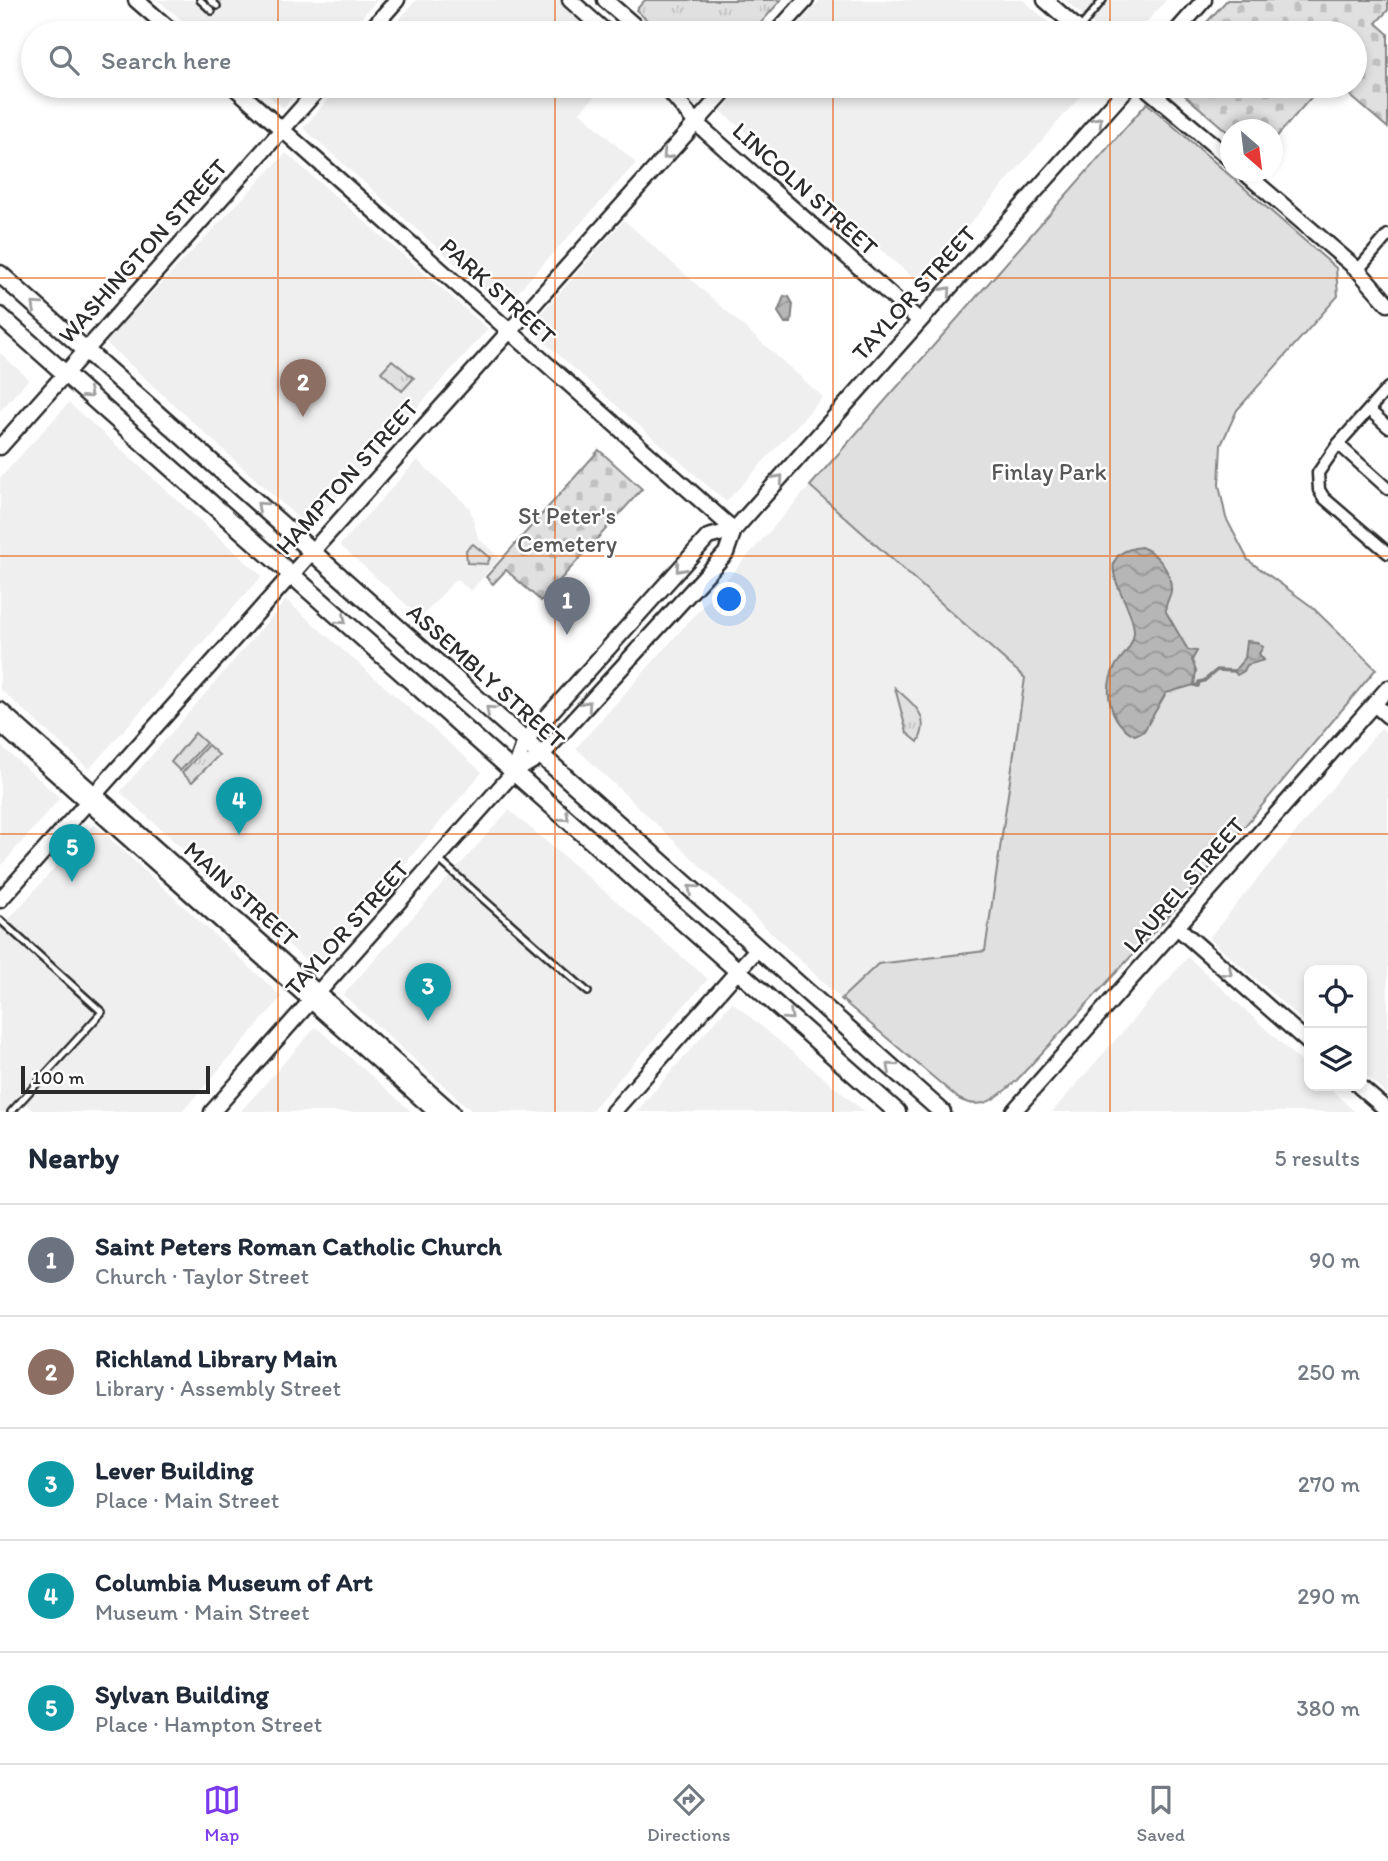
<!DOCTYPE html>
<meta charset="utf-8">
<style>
:root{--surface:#fff;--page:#f2f2f3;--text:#1f2937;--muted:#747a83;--line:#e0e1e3;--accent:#7c3aed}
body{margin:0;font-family:Itim,sans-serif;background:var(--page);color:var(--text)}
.controls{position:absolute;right:21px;bottom:21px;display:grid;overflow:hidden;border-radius:14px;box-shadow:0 4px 10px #0003}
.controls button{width:63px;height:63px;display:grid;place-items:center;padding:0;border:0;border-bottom:2px solid var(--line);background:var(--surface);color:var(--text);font:35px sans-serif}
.compass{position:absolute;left:1220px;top:119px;width:63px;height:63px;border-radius:50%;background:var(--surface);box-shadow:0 4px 10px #0003;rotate:152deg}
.scale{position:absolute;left:21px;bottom:18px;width:189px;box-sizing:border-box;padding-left:7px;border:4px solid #2b2b2b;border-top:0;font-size:19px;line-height:24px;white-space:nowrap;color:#2b2b2b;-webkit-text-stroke:5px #fff;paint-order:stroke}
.you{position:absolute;left:730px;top:600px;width:24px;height:24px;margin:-18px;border:5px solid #fff;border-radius:50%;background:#1a73e8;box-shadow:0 0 0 10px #1a73e833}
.badge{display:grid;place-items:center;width:46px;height:46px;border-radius:50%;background:var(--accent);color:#fff;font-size:23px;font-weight:700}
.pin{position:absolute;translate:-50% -58px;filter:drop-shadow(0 2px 4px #0008)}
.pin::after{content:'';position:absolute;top:37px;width:24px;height:21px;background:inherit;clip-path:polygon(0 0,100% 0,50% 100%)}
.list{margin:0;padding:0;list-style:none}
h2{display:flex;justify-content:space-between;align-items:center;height:91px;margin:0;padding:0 28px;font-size:30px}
h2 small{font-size:23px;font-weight:400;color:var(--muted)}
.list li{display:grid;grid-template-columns:46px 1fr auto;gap:21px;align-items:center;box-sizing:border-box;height:112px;padding:0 28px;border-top:2px solid var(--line)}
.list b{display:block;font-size:26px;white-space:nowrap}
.list p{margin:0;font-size:23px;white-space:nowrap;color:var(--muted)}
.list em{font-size:23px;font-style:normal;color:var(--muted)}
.icon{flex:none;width:38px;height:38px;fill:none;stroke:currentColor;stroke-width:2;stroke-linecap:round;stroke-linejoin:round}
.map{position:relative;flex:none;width:1388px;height:1112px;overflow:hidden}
.search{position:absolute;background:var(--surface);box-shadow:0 4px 10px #0003;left:21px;right:21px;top:21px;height:77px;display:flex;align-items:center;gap:18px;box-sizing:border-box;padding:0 24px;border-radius:38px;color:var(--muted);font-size:26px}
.sheet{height:651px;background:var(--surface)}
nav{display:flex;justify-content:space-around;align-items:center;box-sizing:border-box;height:98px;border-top:2px solid var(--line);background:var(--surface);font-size:19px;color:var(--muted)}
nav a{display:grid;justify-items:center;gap:4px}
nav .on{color:var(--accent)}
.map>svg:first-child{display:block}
.built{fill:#efefef}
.grass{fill:url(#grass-tufts);stroke:#868686;stroke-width:2}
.cemetery{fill:url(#cemetery-stones);stroke:#868686;stroke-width:2}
.green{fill:#e0e0e0;stroke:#868686;stroke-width:2}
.water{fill:url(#water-waves);stroke:#7e7e7e;stroke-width:2}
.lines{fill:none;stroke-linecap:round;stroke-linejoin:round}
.stream{stroke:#7e7e7e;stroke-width:3.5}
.lane-casing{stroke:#2b2b2b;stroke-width:10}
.street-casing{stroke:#2b2b2b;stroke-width:15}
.secondary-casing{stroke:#2b2b2b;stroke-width:19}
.primary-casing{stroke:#2b2b2b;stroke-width:21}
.lane{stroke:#fff;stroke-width:5}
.street{stroke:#fff;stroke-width:10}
.secondary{stroke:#fff;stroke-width:14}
.primary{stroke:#fff;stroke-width:16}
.oneway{stroke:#a0a0a0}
.grid{fill:none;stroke:#e8590c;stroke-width:2;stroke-opacity:0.55}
.labels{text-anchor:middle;stroke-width:5;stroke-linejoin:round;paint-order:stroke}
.street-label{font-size:24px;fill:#2b2b2b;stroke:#fff}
.park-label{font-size:24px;fill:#585858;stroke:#fff}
</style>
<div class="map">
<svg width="1388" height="1112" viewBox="0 0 1388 1112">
<defs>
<pattern id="grass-tufts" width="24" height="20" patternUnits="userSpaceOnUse" patternTransform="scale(1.75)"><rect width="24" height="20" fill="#e0e0e0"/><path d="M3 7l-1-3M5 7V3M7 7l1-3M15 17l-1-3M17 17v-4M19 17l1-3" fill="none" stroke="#c0c0c0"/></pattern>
<pattern id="cemetery-stones" width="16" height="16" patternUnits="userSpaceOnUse" patternTransform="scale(1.75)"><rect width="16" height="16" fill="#e0e0e0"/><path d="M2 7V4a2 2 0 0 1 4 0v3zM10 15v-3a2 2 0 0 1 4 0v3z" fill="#c0c0c0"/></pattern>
<pattern id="water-waves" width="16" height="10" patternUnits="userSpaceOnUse" patternTransform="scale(1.75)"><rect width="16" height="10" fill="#b6b6b6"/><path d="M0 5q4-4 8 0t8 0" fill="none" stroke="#949494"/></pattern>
</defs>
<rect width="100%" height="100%" fill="#fff"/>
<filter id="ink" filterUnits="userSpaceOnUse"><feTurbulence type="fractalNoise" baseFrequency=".0143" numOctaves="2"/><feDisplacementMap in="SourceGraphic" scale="14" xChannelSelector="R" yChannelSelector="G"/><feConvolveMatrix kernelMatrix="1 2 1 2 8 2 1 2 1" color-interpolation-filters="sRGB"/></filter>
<g filter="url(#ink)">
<path class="built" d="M158,0H377L348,33H197Z
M416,0H559L596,33H387Z
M820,0H1023L1061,33H791Z
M1065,0H1166L1137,33H1103Z
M257,86H302L283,108Z
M340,86H604L580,112L636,163L504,307L303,128Z
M744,86H1089L919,283L721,111Z
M286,153L488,329L309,528L105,342Z
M624,220L823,397L726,502L528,328Z
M0,353L29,379L0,411Z
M69,403L262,576L89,769L0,689V478Z
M417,460L470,508L478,538L500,558L471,591L456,579L421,618L340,545Z
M810,486L1025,677L985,951L878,964L841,999L576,748Z
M286,600L482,772L316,970L120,792Z
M1381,728L1388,734V1095L1362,1072V970H1309V1026L1209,938Z
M0,745L60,798L0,867Z
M509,810L708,979L590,1112H473L343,995Z
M94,824L282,997L182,1112H35L20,1098L7,1112H0V929Z
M1188,957L1309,1069V1086H1327L1355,1112H1052Z
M732,1002L865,1112H636Z
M316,1027L412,1112H240Z"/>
<path class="grass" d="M645,0H781L752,33H661L636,10Z
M392,360L414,378L402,391L381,372Z
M895,688C913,704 932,716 918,742L907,733Z
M195,733L206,743L180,771L171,762Z
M208,745L219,755L192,782L182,773Z"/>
<path class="cemetery" d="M1227,0H1388V10L1376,23L1388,34V128L1339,86H1355V33H1197Z
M1174,86H1321L1273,141L1272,130H1230V134Z
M599,450L642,489L541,601L506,570L493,584L486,577Z"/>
<path class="green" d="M1147,103L1336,268L1338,296L1237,410L1221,445L1219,485L1226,518L1248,560L1311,606L1376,669L1184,899L1016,1081C998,1097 983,1112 959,1099L841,999L878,964L985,951L1025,678L810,486Z
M473,544L490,558L487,564L467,563L466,550Z"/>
<path class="water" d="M784,296L789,297L793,304L791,323H785L778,312Z
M1141,547C1157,553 1172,571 1171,591C1170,599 1164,603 1166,612L1188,650L1197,651L1192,660L1196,671L1194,685L1166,693L1144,731L1135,735C1109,723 1102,689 1116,665C1123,655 1133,646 1134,633C1135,602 1083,554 1141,547Z
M1247,641L1257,642L1263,647L1259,654L1264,660L1247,665L1244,671L1237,675L1234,671L1245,658Z"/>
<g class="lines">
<path class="stream" d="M1194,685L1198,686L1199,682L1204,681L1217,670L1234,671"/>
<g class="lane-casing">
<path id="lane" d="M200,0L212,11
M210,0L217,6
M1079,29L1103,0
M481,33L492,30L498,33
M438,859L588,992
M0,920L102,1012L11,1112"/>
</g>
<g class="street-casing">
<path id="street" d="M1358,270L1388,235
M1388,388L1338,444L1318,473L1319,490L1324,498L1388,553
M1369,410L1388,427
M1338,444L1388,489"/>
</g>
<g class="secondary-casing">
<path id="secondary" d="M136,0L174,33
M570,0L607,33
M605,0L643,33
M1045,0L1083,33
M368,33L397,0
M776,33L806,0
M1175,33L1204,0
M233,86L734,530
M665,86L696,123L920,321
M704,86L722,93
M1144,86L1230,159
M1244,172L1358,270L1388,304
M0,447L321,86
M1374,704L1388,716
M0,710L452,1112
M0,724L436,1112
M514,772L525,741L708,537L734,530
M0,900L729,86
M1177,927L1309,1043
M1359,1086L1388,1111
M212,1112L514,772L541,756L726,553L734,530L1129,86
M613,1112L758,948
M1013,1112L1388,688"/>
</g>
<g class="primary-casing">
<path id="primary" d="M0,274L942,1112
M0,316L897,1112"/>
</g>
<use href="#lane" class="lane"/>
<use href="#street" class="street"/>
<use href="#secondary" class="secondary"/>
<use href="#primary" class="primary"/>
</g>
<defs><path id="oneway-chevron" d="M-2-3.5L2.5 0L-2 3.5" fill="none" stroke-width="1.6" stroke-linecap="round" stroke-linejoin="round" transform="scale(1.75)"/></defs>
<g class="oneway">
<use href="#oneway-chevron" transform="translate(1098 121) rotate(-48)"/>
<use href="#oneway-chevron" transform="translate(667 155) rotate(132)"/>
<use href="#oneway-chevron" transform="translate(947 291) rotate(-48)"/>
<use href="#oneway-chevron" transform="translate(36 306) rotate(-138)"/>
<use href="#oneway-chevron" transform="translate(88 394) rotate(41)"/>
<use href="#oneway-chevron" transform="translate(779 479) rotate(-48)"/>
<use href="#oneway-chevron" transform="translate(261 506) rotate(-138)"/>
<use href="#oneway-chevron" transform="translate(680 568) rotate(132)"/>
<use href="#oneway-chevron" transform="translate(342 620) rotate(42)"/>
<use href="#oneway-chevron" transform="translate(587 705) rotate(-48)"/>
<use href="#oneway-chevron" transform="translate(490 710) rotate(-138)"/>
<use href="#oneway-chevron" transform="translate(565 817) rotate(42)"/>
<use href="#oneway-chevron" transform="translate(692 889) rotate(-138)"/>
<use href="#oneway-chevron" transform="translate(1228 972) rotate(41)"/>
<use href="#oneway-chevron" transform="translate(789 1016) rotate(42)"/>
<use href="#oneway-chevron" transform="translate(891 1067) rotate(-138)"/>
</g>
</g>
<path class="grid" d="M278,0V33M555,0V33M833,0V33M1110,0V33M278,86V1112M555,86V1112M833,86V1112M1110,86V1112M0,278H1388M0,556H1388M0,834H1388"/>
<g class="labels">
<g class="street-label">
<text transform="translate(805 189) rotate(42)" y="8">LINCOLN STREET</text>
<text transform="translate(143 251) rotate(-48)" y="8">WASHINGTON STREET</text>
<text transform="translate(498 291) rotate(42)" y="8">PARK STREET</text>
<text transform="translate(914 293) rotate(-48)" y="8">TAYLOR STREET</text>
<text transform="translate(347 477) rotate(-48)" y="8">HAMPTON STREET</text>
<text transform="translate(486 676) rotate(42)" y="8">ASSEMBLY STREET</text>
<text transform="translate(1184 885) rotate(-49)" y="8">LAUREL STREET</text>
<text transform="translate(241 894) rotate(42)" y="8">MAIN STREET</text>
<text transform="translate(347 928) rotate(-48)" y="8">TAYLOR STREET</text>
</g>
<g class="park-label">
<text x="1049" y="480">Finlay Park</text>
<text x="567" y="524">St Peter's<tspan x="567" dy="28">Cemetery</tspan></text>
</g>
</g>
</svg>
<div class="controls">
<button><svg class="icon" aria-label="locate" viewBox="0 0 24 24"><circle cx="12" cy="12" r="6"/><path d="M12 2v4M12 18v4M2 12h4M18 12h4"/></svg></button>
<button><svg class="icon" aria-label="layers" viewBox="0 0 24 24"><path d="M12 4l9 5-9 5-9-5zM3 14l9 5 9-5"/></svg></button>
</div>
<svg class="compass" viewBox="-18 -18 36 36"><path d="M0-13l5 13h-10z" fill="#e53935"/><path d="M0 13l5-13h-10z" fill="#747a83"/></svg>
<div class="scale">100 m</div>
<div class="you"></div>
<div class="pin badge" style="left:567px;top:635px;background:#6b7280">1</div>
<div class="pin badge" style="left:303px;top:417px;background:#8d6e63">2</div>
<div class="pin badge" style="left:428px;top:1021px;background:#0f9aa8">3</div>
<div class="pin badge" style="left:239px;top:835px;background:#0f9aa8">4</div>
<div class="pin badge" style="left:72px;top:882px;background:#0f9aa8">5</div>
<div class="search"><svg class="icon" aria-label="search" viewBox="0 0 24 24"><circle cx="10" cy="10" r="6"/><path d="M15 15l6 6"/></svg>Search here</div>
</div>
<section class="sheet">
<h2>Nearby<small>5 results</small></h2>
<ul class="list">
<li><span class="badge" style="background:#6b7280">1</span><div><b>Saint Peters Roman Catholic Church</b><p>Church · Taylor Street</p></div><em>90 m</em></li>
<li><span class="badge" style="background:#8d6e63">2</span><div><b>Richland Library Main</b><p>Library · Assembly Street</p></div><em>250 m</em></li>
<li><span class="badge" style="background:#0f9aa8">3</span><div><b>Lever Building</b><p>Place · Main Street</p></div><em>270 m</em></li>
<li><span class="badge" style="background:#0f9aa8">4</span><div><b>Columbia Museum of Art</b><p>Museum · Main Street</p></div><em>290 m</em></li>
<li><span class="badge" style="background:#0f9aa8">5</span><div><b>Sylvan Building</b><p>Place · Hampton Street</p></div><em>380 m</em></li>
</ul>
</section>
<nav>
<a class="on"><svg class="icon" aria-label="map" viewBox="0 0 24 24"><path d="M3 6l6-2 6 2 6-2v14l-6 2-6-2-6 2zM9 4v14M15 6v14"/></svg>Map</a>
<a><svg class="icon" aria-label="directions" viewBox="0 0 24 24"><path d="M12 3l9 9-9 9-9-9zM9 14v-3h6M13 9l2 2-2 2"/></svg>Directions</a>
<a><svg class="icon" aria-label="saved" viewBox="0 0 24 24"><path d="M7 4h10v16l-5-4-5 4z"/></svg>Saved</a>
</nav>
